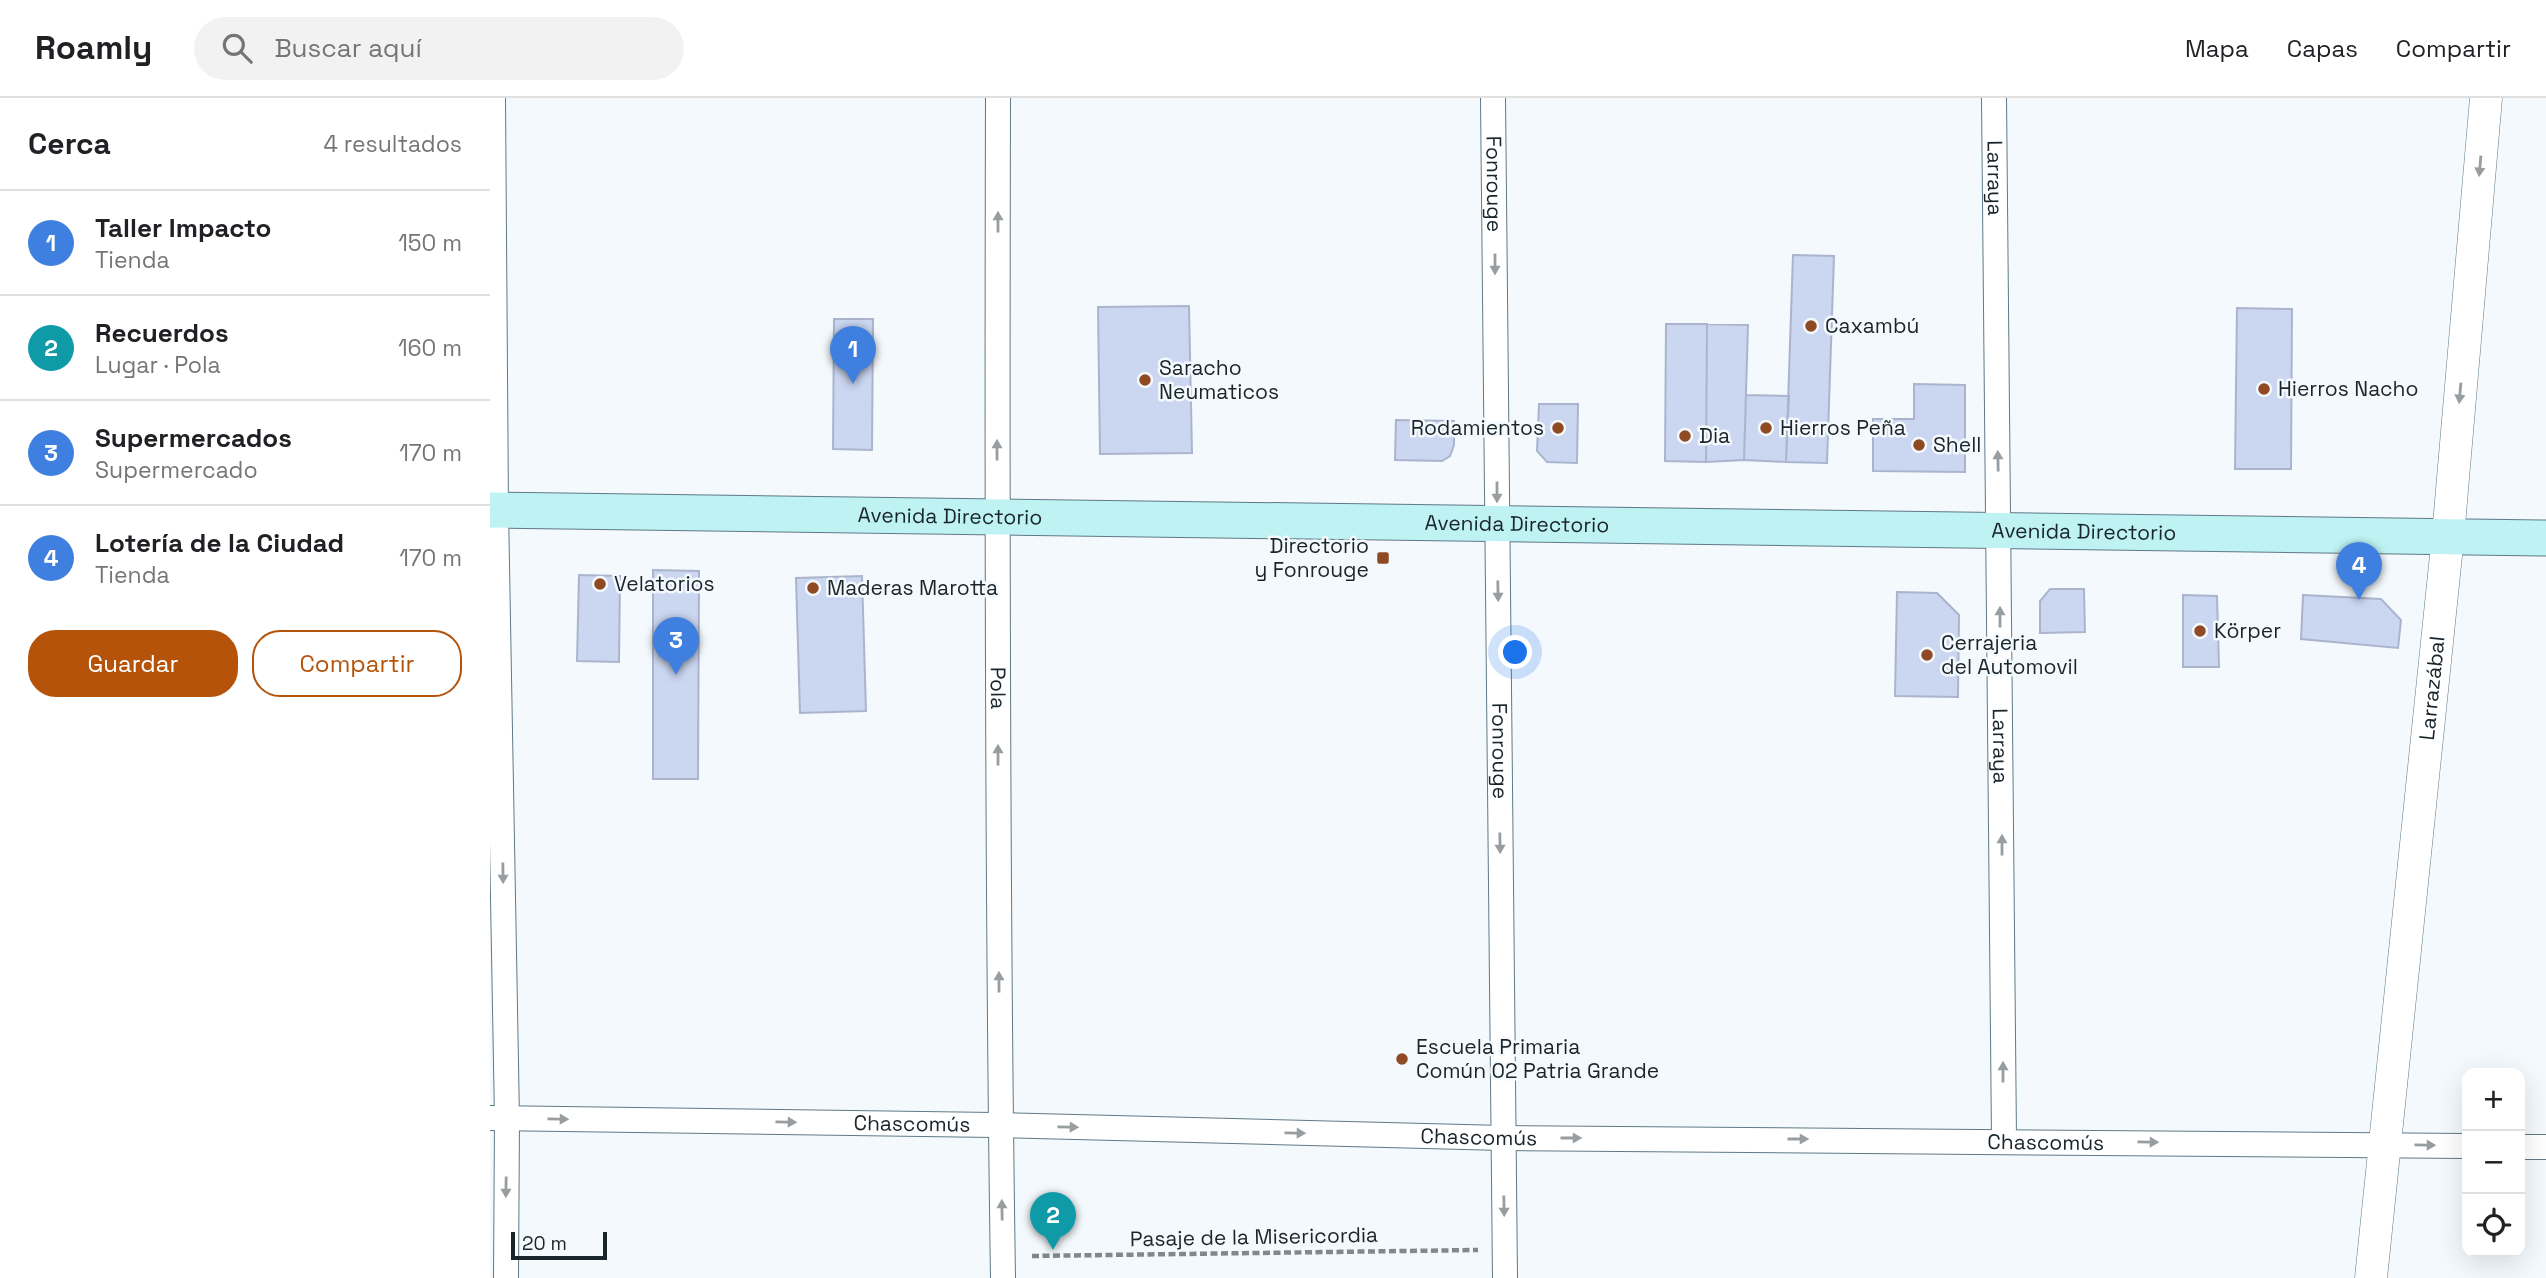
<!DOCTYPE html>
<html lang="es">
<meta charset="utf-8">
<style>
:root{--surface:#fff;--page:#f2f2f2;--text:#202124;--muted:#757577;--line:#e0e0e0;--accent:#b45309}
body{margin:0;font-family:"Space Grotesk",sans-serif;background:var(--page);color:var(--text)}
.controls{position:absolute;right:21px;bottom:21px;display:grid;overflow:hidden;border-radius:14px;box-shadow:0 7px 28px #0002}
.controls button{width:63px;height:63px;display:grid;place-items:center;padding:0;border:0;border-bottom:2px solid var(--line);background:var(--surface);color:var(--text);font:35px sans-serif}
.scale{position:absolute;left:21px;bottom:18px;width:96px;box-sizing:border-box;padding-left:7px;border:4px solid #1a252b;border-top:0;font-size:19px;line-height:24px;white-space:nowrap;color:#1a252b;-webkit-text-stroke:5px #f4f9fd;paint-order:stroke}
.you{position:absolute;left:1026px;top:555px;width:24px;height:24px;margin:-18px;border:5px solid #fff;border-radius:50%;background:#1a73e8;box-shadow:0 0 0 10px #1a73e833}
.badge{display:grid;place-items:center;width:46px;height:46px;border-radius:50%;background:var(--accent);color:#fff;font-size:23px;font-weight:700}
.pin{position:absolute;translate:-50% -58px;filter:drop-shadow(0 2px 4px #0008)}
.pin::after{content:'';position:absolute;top:37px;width:24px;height:21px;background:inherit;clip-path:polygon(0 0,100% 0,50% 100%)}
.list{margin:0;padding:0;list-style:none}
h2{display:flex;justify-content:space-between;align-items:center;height:91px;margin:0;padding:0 28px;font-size:30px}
h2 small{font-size:23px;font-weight:400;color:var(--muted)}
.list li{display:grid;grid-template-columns:46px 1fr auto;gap:21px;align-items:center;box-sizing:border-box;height:105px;padding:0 28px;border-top:2px solid var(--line)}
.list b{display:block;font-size:26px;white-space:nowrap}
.list p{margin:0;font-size:23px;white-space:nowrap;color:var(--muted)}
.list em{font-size:23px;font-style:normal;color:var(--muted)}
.actions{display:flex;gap:14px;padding:21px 28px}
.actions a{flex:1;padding:16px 0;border:2px solid var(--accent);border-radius:28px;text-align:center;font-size:24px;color:var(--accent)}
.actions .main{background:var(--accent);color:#fff}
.icon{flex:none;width:38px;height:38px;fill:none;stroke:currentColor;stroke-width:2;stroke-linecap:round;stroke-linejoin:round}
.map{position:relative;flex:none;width:2056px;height:1180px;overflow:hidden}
header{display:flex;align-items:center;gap:42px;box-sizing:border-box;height:98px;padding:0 35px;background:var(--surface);border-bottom:2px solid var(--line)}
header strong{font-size:33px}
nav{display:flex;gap:38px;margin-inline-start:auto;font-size:24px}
.search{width:490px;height:63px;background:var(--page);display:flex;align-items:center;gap:18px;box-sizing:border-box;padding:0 24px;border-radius:38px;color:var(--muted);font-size:26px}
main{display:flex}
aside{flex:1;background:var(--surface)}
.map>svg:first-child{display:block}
.building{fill:#cbd6f0;stroke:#aab4cd;stroke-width:2}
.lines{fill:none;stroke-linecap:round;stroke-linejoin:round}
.minor-casing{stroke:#5f7987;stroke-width:26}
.tertiary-casing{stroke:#5f7987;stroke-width:33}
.secondary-casing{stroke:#5f7987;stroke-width:37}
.path{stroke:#80888d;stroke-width:4.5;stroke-dasharray:7 3.5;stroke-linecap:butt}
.minor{stroke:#fff;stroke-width:24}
.tertiary{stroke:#fff;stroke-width:32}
.secondary{stroke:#bef2f3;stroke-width:35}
.oneway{fill:#989da0}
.poi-dot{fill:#8f4923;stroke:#f4f9fd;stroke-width:2.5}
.labels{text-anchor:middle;stroke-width:5;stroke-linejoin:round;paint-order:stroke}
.street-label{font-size:21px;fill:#1a252b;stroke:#f4f9fd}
.poi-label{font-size:21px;fill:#1a252b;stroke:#f4f9fd;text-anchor:start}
</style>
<header>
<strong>Roamly</strong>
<div class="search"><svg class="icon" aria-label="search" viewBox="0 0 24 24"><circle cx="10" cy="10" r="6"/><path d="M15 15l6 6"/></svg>Buscar aquí</div>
<nav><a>Mapa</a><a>Capas</a><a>Compartir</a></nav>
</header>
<main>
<aside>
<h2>Cerca<small>4 resultados</small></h2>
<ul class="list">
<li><span class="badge" style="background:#3f7fe0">1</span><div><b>Taller Impacto</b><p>Tienda</p></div><em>150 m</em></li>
<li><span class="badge" style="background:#0f9aa8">2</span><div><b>Recuerdos</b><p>Lugar · Pola</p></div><em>160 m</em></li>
<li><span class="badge" style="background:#3f7fe0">3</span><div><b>Supermercados</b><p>Supermercado</p></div><em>170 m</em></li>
<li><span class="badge" style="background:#3f7fe0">4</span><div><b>Lotería de la Ciudad</b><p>Tienda</p></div><em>170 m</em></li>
</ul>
<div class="actions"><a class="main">Guardar</a><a>Compartir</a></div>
</aside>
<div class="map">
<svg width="2056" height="1180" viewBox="0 0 2056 1180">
<rect width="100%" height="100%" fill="#f4f9fd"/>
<path class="building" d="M1303,157L1344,158L1337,365L1296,364Z
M699,208L702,355L610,356L608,209Z
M1747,210L1802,211L1801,371H1745Z
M344,221H383L382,352L343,351Z
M1176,226H1217L1216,364L1175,363Z
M1217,226L1258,227L1254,362L1216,364Z
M1424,286L1475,287V374L1383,373V321H1424Z
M1256,297L1299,298L1296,364L1254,362Z
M1049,306H1088L1087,365L1057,364L1047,353Z
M906,322L964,323V347L960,358L952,363L905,362Z
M163,472L209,473L208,681H163Z
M89,477L130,478L129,564L87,563Z
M372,478L376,613L310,615L306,480Z
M1560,491H1594L1595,534L1550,535V503Z
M1407,494L1447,495L1469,517L1468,599L1405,598Z
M1693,497L1727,498L1729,569H1693Z
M1813,497L1891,501L1911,522L1908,550L1811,541Z"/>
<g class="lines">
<g class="minor-casing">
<g id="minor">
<path d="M3,0L6,412L17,1021L16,1180"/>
<path id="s1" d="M508,0C507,393 507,787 513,1180"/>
<path id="s2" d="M1003,0L1015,1180"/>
<path id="s3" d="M1504,0L1514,1042"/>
<path id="s4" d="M0,1020L504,1027L1013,1040L1977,1048"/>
<path d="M2030,1049H2056"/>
</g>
</g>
<g class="tertiary-casing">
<g id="tertiary">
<path id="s5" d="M1881,1180L1958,438L1996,0"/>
</g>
</g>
<g class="secondary-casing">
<g id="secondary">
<path id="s6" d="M0,412L2056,440"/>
</g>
</g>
<path class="path" d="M542,1158L988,1152"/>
<use href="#minor" class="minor"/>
<use href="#tertiary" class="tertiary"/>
<use href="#secondary" class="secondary"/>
</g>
<defs><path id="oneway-solid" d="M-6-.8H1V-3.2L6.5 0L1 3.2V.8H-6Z" transform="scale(1.75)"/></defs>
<g class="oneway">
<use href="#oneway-solid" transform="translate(1990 68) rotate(95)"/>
<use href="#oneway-solid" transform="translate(508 124) rotate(-90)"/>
<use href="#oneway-solid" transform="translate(1005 166) rotate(90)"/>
<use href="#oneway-solid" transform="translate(1970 295) rotate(95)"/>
<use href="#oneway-solid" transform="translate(507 352) rotate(-90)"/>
<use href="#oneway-solid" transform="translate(1508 363) rotate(-91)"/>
<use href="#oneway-solid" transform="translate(1007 394) rotate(90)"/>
<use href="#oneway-solid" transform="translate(1008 493) rotate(89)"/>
<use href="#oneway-solid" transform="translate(1510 519) rotate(-90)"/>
<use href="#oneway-solid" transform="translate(508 657) rotate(-90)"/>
<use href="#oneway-solid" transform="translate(1010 745) rotate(89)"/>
<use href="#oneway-solid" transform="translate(1512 747) rotate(-90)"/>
<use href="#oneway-solid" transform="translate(13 775) rotate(89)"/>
<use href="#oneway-solid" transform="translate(509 884) rotate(-90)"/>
<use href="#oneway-solid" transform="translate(1513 974) rotate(-90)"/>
<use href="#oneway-solid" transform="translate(68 1021) rotate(1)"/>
<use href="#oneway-solid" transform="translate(296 1024) rotate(1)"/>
<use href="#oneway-solid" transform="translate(578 1029) rotate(1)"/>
<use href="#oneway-solid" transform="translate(805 1035) rotate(1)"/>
<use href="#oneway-solid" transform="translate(1081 1040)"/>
<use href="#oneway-solid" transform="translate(1308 1041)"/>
<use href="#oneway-solid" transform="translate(1658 1044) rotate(1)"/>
<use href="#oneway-solid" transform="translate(1935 1047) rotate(1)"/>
<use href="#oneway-solid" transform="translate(16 1089) rotate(91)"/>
<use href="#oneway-solid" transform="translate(1014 1108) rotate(89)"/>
<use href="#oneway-solid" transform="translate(512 1112) rotate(-91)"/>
</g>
<g class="poi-dot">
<circle cx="1321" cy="228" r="7"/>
<circle cx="655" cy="282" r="7"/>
<circle cx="1774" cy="291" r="7"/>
<circle cx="1068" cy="330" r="7"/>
<circle cx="1276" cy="330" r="7"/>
<circle cx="1195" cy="338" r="7"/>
<circle cx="1429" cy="347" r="7"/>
<rect x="886" y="453" width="14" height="14" rx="3.5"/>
<circle cx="110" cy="486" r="7"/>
<circle cx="323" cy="490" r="7"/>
<circle cx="1710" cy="533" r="7"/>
<circle cx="1437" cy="557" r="7"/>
<circle cx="912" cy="961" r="7"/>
</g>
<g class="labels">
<g class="street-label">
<text dy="7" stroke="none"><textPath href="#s3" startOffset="80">Larraya</textPath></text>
<text dy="7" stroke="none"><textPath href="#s2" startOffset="86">Fonrouge</textPath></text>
<text dy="7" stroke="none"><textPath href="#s6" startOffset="460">Avenida Directorio</textPath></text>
<text dy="7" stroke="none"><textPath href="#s6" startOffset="1027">Avenida Directorio</textPath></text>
<text dy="7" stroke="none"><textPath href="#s6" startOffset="1594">Avenida Directorio</textPath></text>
<text dy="7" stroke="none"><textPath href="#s1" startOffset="590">Pola</textPath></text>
<text dy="7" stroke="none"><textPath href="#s5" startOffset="593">Larrazábal</textPath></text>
<text dy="7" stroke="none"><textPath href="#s3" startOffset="648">Larraya</textPath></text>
<text dy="7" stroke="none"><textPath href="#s2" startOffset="653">Fonrouge</textPath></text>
<text dy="7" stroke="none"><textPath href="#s4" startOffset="422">Chascomús</textPath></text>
<text dy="7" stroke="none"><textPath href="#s4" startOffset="989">Chascomús</textPath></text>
<text dy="7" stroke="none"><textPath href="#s4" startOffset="1556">Chascomús</textPath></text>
<text transform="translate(764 1139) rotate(-1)" y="7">Pasaje de la Misericordia</text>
</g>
<g class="poi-label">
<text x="1335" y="235">Caxambú</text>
<text x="669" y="277">Saracho<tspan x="669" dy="24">Neumaticos</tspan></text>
<text x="1788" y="298">Hierros Nacho</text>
<text x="1054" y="337" text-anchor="end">Rodamientos</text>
<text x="1290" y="337">Hierros Peña</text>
<text x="1209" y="345">Dia</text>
<text x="1443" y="354">Shell</text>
<text x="879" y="455" text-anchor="end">Directorio<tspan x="879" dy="24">y Fonrouge</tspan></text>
<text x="124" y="493">Velatorios</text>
<text x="337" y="497">Maderas Marotta</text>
<text x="1724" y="540">Körper</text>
<text x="1451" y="552">Cerrajeria<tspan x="1451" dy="24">del Automovil</tspan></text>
<text x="926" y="956">Escuela Primaria<tspan x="926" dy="24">Común 02 Patria Grande</tspan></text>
</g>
</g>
</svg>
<div class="controls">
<button>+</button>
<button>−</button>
<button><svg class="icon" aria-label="locate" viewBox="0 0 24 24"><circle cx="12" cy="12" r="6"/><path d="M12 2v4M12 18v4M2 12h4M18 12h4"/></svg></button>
</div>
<div class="scale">20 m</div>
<div class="you"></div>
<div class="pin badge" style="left:363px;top:286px;background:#3f7fe0">1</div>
<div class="pin badge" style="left:563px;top:1152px;background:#0f9aa8">2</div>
<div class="pin badge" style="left:186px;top:577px;background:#3f7fe0">3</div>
<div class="pin badge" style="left:1869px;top:502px;background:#3f7fe0">4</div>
</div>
</main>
